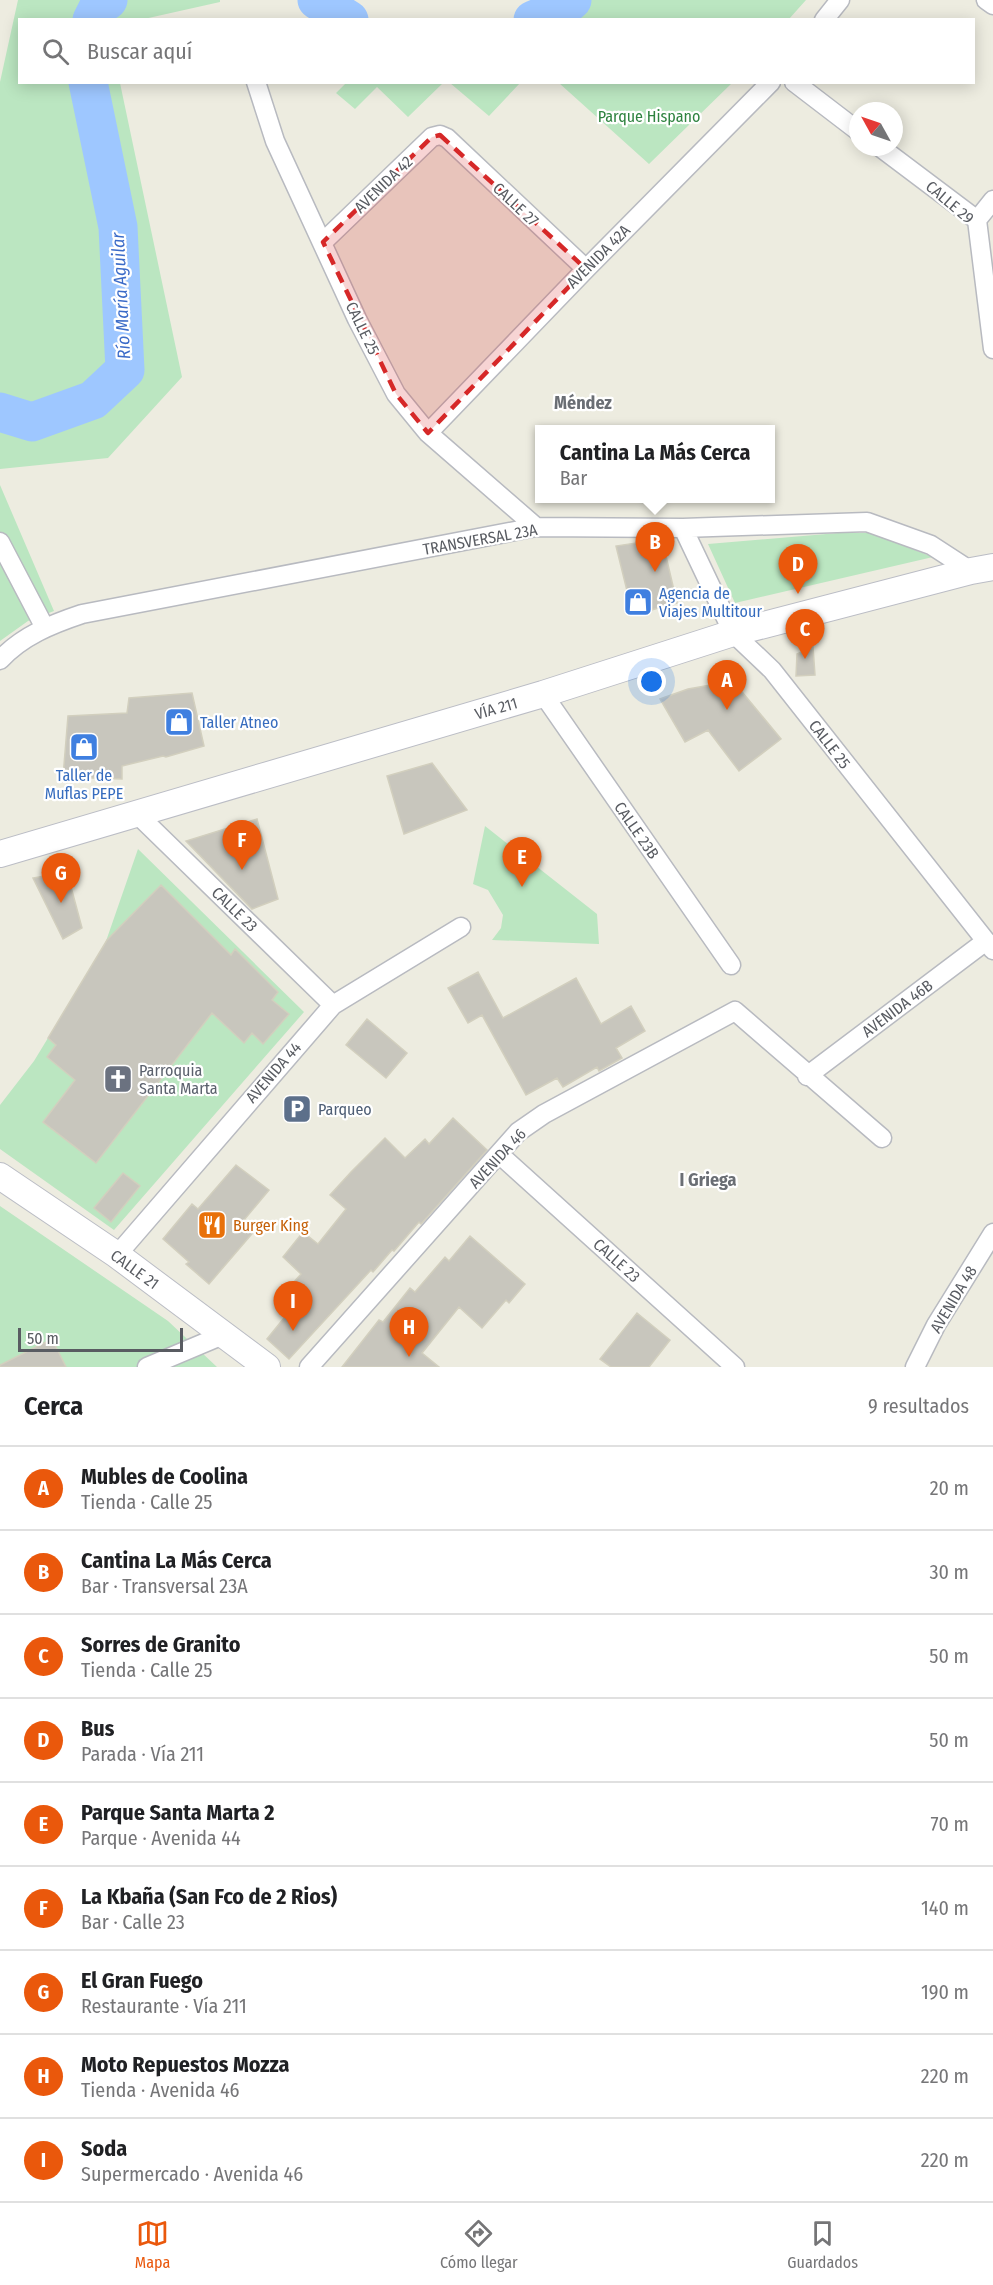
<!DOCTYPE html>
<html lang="es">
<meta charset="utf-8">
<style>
:root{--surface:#fff;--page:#f2f2f2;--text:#202124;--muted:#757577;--line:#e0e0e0;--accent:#ea580c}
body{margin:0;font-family:"Fira Sans Condensed",sans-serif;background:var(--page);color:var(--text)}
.compass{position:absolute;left:849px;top:102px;width:54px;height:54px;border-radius:50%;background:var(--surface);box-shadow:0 3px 15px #0003;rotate:310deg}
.scale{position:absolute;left:18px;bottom:15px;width:165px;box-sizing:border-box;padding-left:6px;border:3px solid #595c62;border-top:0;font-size:16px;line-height:21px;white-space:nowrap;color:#595c62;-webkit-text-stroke:4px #fff;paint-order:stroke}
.you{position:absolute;left:652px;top:682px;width:21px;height:21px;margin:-15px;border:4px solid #fff;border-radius:50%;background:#1a73e8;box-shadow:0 0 0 9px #1a73e833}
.badge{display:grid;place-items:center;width:39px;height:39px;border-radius:50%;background:var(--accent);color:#fff;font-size:20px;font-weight:700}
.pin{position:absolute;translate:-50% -50px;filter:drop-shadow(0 2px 3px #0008)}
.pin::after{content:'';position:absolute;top:32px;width:21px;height:18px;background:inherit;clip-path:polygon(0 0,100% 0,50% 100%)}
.popup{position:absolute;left:535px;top:425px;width:240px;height:78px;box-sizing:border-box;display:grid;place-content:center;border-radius:0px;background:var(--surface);filter:drop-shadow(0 2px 4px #0005);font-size:20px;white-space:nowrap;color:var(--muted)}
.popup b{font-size:22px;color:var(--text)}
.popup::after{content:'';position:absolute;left:50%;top:100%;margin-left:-12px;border:12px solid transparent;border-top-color:var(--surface)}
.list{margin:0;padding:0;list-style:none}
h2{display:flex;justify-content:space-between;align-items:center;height:78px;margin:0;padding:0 24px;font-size:26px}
h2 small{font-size:20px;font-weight:400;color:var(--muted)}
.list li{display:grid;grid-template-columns:39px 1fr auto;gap:18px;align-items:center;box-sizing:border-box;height:84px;padding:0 24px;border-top:2px solid var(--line)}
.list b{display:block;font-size:22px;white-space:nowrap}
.list p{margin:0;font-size:20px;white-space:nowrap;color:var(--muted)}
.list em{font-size:20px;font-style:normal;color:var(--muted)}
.icon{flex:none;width:33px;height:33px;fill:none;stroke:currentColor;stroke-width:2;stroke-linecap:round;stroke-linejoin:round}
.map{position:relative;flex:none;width:993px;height:1367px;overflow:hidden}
.search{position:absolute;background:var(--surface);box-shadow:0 3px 15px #0003;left:18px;right:18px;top:18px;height:66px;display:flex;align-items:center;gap:15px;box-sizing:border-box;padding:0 21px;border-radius:0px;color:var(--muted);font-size:22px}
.sheet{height:834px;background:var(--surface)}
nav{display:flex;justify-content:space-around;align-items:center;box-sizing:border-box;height:84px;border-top:2px solid var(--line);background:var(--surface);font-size:16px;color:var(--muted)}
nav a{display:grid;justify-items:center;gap:3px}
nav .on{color:var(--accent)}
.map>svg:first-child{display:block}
.green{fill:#bbe6c1;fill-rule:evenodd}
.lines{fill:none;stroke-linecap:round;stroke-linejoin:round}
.river{stroke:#9ec7ff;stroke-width:39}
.building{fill:#c8c6bd;stroke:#d2cfbe;stroke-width:1.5}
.minor-casing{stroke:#b8bac0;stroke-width:21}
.secondary-casing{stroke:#bbbdc5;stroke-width:28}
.minor{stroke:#fff;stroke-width:18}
.secondary{stroke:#fff;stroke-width:26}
.marked{fill:#d62828;fill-opacity:0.2;stroke:#d62828;stroke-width:4.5;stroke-dasharray:12 8;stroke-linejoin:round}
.labels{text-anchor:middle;stroke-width:4.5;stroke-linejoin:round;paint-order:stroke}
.park-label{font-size:16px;fill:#2f8340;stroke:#fff}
.street-label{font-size:16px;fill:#595c62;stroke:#fff}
.shop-label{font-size:16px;fill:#366cbe;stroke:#fff;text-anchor:start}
.worship-label{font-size:16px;fill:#5b616d;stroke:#fff;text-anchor:start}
.service-label{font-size:16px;fill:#4e5e75;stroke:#fff;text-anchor:start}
.food-label{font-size:16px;fill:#c56008;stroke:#fff;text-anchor:start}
.water-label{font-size:18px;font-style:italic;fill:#3b6bc8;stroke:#fff}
.neighbourhood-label{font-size:18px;font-weight:bold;fill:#6a6e74;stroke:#fff}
</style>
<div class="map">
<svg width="993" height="1367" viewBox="0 0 993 1367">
<rect width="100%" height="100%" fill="#edece0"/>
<path class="green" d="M18,0H220V2L144,19L20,20V82L120,83L182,377L108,458L0,469V82Z
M584,0H806L789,19H555L564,16Z
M346,83V82L443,83L408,117L377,87L355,109L336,93Z
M450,83H520L489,116Z
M559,83H732L649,164Z
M0,485L54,611L28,621L0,641Z
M838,533H870L933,557L735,603L708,544Z
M485,826L597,914L599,944L492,940L501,928L503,915L488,890L473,884Z
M138,849L304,1012L114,1230L0,1149V1105L34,1061L48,1038L56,1045L47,1057L70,1075L105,944ZM186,1013L203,1025L96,1163L43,1122L109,1037Z
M0,1206L168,1321L217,1367H0Z"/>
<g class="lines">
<path class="river" d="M317,0L349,20
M92,20L99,6L108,0
M533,20L563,8L572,0
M0,412L32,422L93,400L125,370L118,227L88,82"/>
</g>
<path class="building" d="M662,539L677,603L633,615L616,546Z
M813,647L815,675L796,676L797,654Z
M733,681L781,739L739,771L708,730L685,742L660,699L688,689Z
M192,693L204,746L166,757L163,756L122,766V779L63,777L68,716L127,713L129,698Z
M432,763L467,810L404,834L387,776Z
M257,819L278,899L252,909L186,841Z
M67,872L82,928L63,939L33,878Z
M161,885L231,955L235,949L278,992L272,1000L289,1014L263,1044L252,1033L244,1043L212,1013L96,1163L43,1122L75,1080L47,1057L56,1045L48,1038L107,940Z
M478,972L503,1018L576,978L601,1024L631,1006L645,1031L616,1048L622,1058L599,1071L597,1067L563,1087L557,1078L526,1095L482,1015L468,1023L448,988Z
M367,1019L407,1053L386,1078L346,1045Z
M453,1118L487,1150L421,1224L419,1222L394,1251L392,1250L373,1272L371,1270L289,1359L267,1339L297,1302L286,1291L301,1274L283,1257L303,1232L318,1244L346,1209L330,1195L351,1172L385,1138L405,1158L425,1139L429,1144Z
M236,1165L269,1190L244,1220L256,1229L209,1284L186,1264L189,1262L163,1239L192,1204L198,1209Z
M123,1173L140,1186L111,1222L94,1208Z
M470,1236L525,1284L509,1303L506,1300L482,1328L459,1307L422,1353L439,1367H342L379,1320L383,1322L410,1288L415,1292L445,1257L449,1261Z
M637,1313L670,1340L649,1367H611L600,1359Z
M52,1339L66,1367H0V1365Z"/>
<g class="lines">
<g class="minor-casing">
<path id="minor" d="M986,0L993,5
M824,20L840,0
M256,82L275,141L357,319L396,394L428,433L536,527
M794,82L858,131
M880,147L977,220L993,349
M977,220L993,200
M323,242L432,137L440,135L447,138L586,269
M428,433L586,269L771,82
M683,528L733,633L772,670L993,950
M0,542L45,628
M0,660C22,636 52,624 82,614L536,527L683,528L867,522L931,545L971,571
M543,694L731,965
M137,814L333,1005
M807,1076L986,941
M499,1154L735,1367
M117,1255L333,1005L461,927
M147,1367L223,1335
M309,1367L518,1132L544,1114L735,1011L882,1138
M915,1367L936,1325L993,1233"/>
</g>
<g class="secondary-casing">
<path id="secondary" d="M0,854L543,694L733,633L971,571L993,567
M0,1176L117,1255L267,1367"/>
</g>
<use href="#minor" class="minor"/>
<use href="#secondary" class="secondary"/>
</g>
<path class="marked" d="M440,135L586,269L428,433L396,394L323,242L432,137Z"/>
<defs>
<g id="shop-square" transform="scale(1.5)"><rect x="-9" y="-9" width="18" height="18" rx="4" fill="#3f7fe0" stroke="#fff"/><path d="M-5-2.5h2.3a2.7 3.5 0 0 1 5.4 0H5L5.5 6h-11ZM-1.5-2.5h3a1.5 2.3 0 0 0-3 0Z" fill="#fff"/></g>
<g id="church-square" transform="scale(1.5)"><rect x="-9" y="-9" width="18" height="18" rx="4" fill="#6b7280" stroke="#fff"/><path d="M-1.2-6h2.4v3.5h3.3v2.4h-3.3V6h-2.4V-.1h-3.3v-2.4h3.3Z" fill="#fff"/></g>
<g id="parking-square" transform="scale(1.5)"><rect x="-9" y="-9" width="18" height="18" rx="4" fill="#5c6f8a" stroke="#fff"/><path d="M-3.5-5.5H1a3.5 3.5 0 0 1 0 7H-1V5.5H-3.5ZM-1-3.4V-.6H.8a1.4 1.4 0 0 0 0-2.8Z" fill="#fff"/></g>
<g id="restaurant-square" transform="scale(1.5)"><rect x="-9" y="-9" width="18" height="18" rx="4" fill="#e8710a" stroke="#fff"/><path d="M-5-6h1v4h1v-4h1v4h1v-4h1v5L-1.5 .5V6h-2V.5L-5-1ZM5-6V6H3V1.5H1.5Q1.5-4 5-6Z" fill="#fff"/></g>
</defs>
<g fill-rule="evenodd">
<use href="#shop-square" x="638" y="602"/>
<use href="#shop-square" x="179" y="722"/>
<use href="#shop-square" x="84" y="747"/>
<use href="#church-square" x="118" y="1079"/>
<use href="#parking-square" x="297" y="1109"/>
<use href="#restaurant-square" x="212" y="1225"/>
</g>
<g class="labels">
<g class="park-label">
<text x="649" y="122">Parque Hispano</text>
</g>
<g class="street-label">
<text transform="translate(383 184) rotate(-44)" y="6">AVENIDA 42</text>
<text transform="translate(950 202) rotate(40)" y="6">CALLE 29</text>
<text transform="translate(516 204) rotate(43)" y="6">CALLE 27</text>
<text transform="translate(598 256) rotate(-45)" y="6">AVENIDA 42A</text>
<text transform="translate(363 328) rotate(64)" y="6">CALLE 25</text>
<text transform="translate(480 539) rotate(-10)" y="6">TRANSVERSAL 23A</text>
<text transform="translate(496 708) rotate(-16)" y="6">VÍA 211</text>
<text transform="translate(830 744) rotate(52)" y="6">CALLE 25</text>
<text transform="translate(637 830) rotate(55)" y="6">CALLE 23B</text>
<text transform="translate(235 909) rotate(44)" y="6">CALLE 23</text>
<text transform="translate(897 1008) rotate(-37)" y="6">AVENIDA 46B</text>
<text transform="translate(273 1072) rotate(-49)" y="6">AVENIDA 44</text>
<text transform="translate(497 1158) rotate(-47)" y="6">AVENIDA 46</text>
<text transform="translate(617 1260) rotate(42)" y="6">CALLE 23</text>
<text transform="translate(135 1269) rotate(36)" y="6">CALLE 21</text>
<text transform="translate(953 1299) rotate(-59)" y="6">AVENIDA 48</text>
</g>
<g class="shop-label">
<text x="659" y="599">Agencia de<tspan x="659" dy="18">Viajes Multitour</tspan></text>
<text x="200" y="728">Taller Atneo</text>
<text x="84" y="781" text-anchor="middle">Taller de<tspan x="84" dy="18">Muflas PEPE</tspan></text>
</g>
<g class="worship-label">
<text x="139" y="1076">Parroquia<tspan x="139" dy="18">Santa Marta</tspan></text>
</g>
<g class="service-label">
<text x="318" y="1115">Parqueo</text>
</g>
<g class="food-label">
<text x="233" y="1231">Burger King</text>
</g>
<g class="water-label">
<text transform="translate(121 296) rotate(-93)" y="6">Río María Aguilar</text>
</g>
<g class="neighbourhood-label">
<text x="583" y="409">Méndez</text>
<text x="708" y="1186">I Griega</text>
</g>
</g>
</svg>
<svg class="compass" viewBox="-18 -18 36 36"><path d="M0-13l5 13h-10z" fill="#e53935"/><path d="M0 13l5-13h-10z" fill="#757577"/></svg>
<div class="scale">50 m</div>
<div class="you"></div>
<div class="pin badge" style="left:727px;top:710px">A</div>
<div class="pin badge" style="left:655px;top:572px">B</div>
<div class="popup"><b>Cantina La Más Cerca</b>Bar</div>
<div class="pin badge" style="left:805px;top:659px">C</div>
<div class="pin badge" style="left:798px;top:594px">D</div>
<div class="pin badge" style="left:522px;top:887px">E</div>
<div class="pin badge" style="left:242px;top:870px">F</div>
<div class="pin badge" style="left:61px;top:903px">G</div>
<div class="pin badge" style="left:409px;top:1357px">H</div>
<div class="pin badge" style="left:293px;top:1331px">I</div>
<div class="search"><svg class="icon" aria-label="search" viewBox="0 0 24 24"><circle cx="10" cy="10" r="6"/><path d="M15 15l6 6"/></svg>Buscar aquí</div>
</div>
<section class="sheet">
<h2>Cerca<small>9 resultados</small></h2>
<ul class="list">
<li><span class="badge">A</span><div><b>Mubles de Coolina</b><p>Tienda · Calle 25</p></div><em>20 m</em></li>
<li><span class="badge">B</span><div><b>Cantina La Más Cerca</b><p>Bar · Transversal 23A</p></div><em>30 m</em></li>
<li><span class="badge">C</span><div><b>Sorres de Granito</b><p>Tienda · Calle 25</p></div><em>50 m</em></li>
<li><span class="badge">D</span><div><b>Bus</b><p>Parada · Vía 211</p></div><em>50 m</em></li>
<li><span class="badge">E</span><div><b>Parque Santa Marta 2</b><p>Parque · Avenida 44</p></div><em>70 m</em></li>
<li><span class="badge">F</span><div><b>La Kbaña (San Fco de 2 Rios)</b><p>Bar · Calle 23</p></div><em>140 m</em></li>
<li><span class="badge">G</span><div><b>El Gran Fuego</b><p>Restaurante · Vía 211</p></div><em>190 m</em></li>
<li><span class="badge">H</span><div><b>Moto Repuestos Mozza</b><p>Tienda · Avenida 46</p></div><em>220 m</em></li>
<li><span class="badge">I</span><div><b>Soda</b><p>Supermercado · Avenida 46</p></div><em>220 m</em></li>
</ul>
</section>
<nav>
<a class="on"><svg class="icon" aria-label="map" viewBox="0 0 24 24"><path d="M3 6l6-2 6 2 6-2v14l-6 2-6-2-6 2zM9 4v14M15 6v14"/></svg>Mapa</a>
<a><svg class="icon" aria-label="directions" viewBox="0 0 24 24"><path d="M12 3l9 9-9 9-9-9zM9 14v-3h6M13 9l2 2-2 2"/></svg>Cómo llegar</a>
<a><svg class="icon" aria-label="saved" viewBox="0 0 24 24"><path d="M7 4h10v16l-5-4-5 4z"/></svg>Guardados</a>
</nav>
